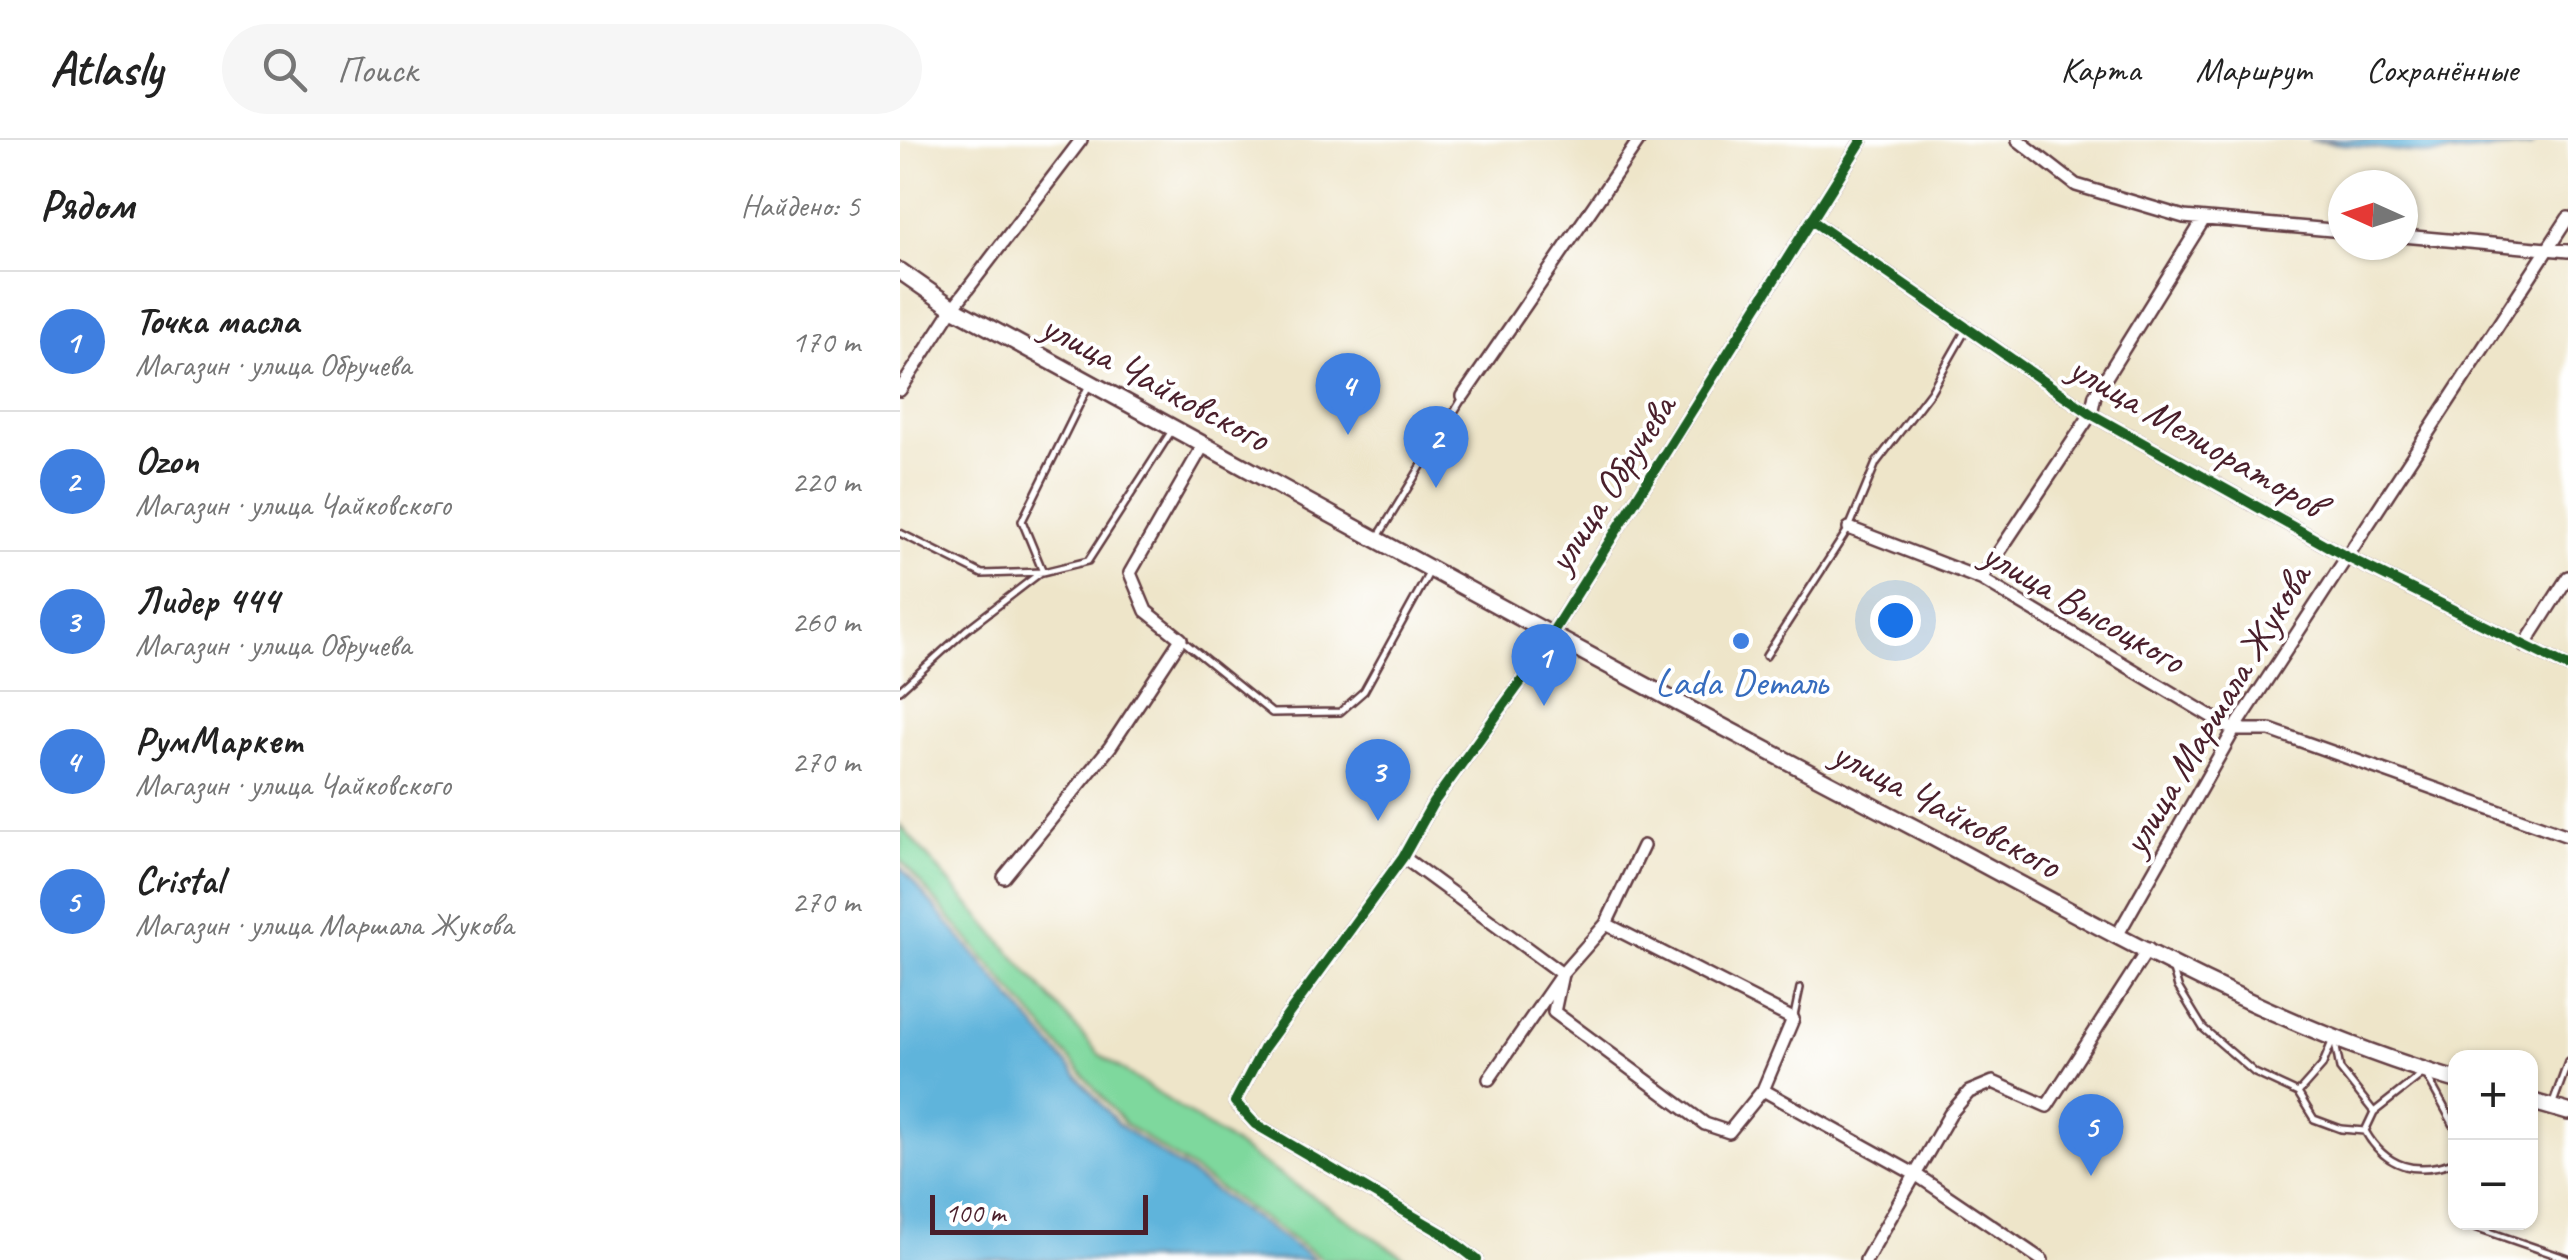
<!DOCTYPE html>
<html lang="ru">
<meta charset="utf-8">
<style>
:root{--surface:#fff;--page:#f6f6f6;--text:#222;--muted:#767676;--line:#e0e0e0;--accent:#b45309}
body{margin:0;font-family:Caveat,sans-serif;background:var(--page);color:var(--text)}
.controls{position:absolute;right:30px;bottom:30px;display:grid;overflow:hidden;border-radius:20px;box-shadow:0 2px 8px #0004}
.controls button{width:90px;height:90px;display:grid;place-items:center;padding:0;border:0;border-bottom:2px solid var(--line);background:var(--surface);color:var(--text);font:50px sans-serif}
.compass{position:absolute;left:1428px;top:30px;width:90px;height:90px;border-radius:50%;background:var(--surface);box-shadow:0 2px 8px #0004;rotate:273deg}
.scale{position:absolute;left:30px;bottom:25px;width:218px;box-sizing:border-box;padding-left:10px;border:5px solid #4a1f2b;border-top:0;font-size:28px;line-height:35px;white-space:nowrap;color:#4a1f2b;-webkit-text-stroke:8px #fff;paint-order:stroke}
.you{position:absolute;left:995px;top:480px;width:35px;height:35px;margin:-25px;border:8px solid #fff;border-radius:50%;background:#1a73e8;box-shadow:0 0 0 15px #1a73e833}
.badge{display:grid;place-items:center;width:65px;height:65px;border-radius:50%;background:var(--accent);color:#fff;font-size:32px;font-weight:700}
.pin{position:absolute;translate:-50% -82px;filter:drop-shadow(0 2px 5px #0008)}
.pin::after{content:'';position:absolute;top:52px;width:35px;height:30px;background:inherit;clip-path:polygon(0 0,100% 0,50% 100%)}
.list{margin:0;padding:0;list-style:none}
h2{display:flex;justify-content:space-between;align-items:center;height:130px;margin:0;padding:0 40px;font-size:42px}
h2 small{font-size:32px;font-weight:400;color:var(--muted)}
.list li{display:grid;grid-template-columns:65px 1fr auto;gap:30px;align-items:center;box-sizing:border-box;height:140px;padding:0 40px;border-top:2px solid var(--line)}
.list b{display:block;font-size:38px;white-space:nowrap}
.list p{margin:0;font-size:32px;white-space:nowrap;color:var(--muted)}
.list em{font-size:32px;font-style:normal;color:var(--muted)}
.icon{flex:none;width:55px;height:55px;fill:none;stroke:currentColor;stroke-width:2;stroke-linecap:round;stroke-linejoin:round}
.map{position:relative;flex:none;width:1668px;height:1120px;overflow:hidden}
header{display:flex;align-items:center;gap:60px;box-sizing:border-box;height:140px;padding:0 50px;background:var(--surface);border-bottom:2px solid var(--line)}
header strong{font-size:48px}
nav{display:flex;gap:55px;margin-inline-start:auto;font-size:35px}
.search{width:700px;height:90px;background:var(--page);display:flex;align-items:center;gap:25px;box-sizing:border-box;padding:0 35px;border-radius:55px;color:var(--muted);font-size:38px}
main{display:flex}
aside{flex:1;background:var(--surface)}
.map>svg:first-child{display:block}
.green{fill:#7ed89d;stroke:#647c64;stroke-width:2.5}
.water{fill:#5fb4db;stroke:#546a83;stroke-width:2.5}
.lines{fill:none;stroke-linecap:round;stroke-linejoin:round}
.lane-casing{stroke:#633d43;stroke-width:10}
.street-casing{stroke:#633d43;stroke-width:16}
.secondary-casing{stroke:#633d43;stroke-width:20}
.lane{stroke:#fff;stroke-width:5}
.street{stroke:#fff;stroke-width:11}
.secondary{stroke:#fff;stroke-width:15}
.cycleway-casing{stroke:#fff;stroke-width:16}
.cycleway{stroke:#1b5e20;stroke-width:10}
.shop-dot{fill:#3f7fe0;stroke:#fff;stroke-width:4}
.labels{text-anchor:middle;stroke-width:8;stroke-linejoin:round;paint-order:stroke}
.street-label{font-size:40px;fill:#4a1f2b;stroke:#fff}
.shop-label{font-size:40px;fill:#366cbe;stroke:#fff}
</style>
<header>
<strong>Atlasly</strong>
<div class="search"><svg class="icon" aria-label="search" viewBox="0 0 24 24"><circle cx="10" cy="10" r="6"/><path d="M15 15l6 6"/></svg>Поиск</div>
<nav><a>Карта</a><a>Маршрут</a><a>Сохранённые</a></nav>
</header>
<main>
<aside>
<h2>Рядом<small>Найдено: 5</small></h2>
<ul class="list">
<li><span class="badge" style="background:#3f7fe0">1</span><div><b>Точка масла</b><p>Магазин · улица Обручева</p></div><em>170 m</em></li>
<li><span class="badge" style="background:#3f7fe0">2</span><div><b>Ozon</b><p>Магазин · улица Чайковского</p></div><em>220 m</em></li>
<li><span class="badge" style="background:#3f7fe0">3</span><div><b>Лидер 444</b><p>Магазин · улица Обручева</p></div><em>260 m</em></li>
<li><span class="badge" style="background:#3f7fe0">4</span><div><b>РумМаркет</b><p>Магазин · улица Чайковского</p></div><em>270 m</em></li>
<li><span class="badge" style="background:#3f7fe0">5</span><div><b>Cristal</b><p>Магазин · улица Маршала Жукова</p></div><em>270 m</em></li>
</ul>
</aside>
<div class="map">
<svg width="1668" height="1120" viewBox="0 0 1668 1120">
<rect width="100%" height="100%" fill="#fff"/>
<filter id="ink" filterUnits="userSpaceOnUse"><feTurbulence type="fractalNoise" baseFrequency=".01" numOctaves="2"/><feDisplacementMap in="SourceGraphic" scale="20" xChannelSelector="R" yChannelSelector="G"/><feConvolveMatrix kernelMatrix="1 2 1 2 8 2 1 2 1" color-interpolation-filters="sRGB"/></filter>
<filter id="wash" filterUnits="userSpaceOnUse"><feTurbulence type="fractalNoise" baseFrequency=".0048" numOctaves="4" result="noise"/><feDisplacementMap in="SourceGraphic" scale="40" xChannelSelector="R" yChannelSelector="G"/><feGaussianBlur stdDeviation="2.25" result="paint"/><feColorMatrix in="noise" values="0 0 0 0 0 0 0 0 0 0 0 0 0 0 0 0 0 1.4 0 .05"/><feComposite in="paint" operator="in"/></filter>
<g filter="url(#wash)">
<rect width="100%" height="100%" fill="#eee5c9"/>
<path class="green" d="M0,685L199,914L508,1120H423L224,983L0,719Z"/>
<path class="water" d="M1409,0H1635L1632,6L1530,15Z
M0,726L218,984L415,1120H0Z"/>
</g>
<g filter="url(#ink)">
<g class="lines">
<g class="lane-casing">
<path id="lane" d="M0,393L82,434L143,432L188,421L271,292
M478,397L562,259
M143,432L122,381L189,245
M283,501L372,573L440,572L464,551L529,433
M866,516L949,388L976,323L1031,251L1067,188
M0,550L66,490L140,433
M1273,830L1278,847L1303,888L1355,933L1398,953L1414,979L1441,989L1465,991C1486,1028 1516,1036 1556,1021
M894,876L900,848
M1527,936L1556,989
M1398,953L1422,926L1434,897L1440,929L1474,972
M1652,966L1668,922
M1465,991L1474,972L1521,935
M1573,1082L1575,1087L1668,1119"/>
</g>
<g class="street-casing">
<path id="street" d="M1118,0L1176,45L1284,77L1443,91
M914,82L1191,274L1447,417L1668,527
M1503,96L1668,111
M0,250L53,168L181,0
M563,256L739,0
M949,388L1081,439L1334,590H1370L1668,696
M1081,439L1191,274L1195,255L1304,79
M1624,506L1668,437
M503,717L662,834L654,872L805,984L829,992L863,950L1018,1036L1142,1120
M104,737L210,607L281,499L246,471L230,433L304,304
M706,784L893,879L863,950
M1218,794L1334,590L1668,78
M589,939L662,834L706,784L743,706
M577,1120L542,1093L355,984L335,962L363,909L503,717L533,663L625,536L962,0
M966,1120L1050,974L1069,952L1093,942L1147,966L1248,809"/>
</g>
<g class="secondary-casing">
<path id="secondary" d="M0,131L53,168C374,342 693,521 1017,689C1192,781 1365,885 1556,940
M1630,961L1668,972"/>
</g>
<use href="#lane" class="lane"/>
<use href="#street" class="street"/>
<use href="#secondary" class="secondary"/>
<g class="cycleway-casing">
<path id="cycleway" d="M914,82L1191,274L1447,417L1668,527
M577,1120L542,1093L355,984L335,962L363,909L503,717L533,663L625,536L962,0"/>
</g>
<use href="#cycleway" class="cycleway"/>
</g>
</g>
<circle class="shop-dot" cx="841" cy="501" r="10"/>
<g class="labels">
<g class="street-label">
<text transform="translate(256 241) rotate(28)" y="14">улица Чайковского</text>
<text transform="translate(1297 295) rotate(30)" y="14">улица Мелиораторов</text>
<text transform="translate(710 343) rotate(-57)" y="14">улица Обручева</text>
<text transform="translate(1184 466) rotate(30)" y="14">улица Высоцкого</text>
<text transform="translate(1315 569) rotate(-59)" y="14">улица Маршала Жукова</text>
<text transform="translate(1047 668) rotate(28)" y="14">улица Чайковского</text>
</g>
<g class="shop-label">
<text x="841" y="555">Lada Dеталь</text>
</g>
</g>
</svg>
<div class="controls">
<button>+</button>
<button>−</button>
</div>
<svg class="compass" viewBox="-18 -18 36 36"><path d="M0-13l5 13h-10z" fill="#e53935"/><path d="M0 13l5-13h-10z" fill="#767676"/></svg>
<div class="scale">100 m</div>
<div class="you"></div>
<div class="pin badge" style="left:644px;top:566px;background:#3f7fe0">1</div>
<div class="pin badge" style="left:536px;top:348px;background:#3f7fe0">2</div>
<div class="pin badge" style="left:478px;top:681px;background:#3f7fe0">3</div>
<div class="pin badge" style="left:448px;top:295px;background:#3f7fe0">4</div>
<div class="pin badge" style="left:1191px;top:1036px;background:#3f7fe0">5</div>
</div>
</main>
